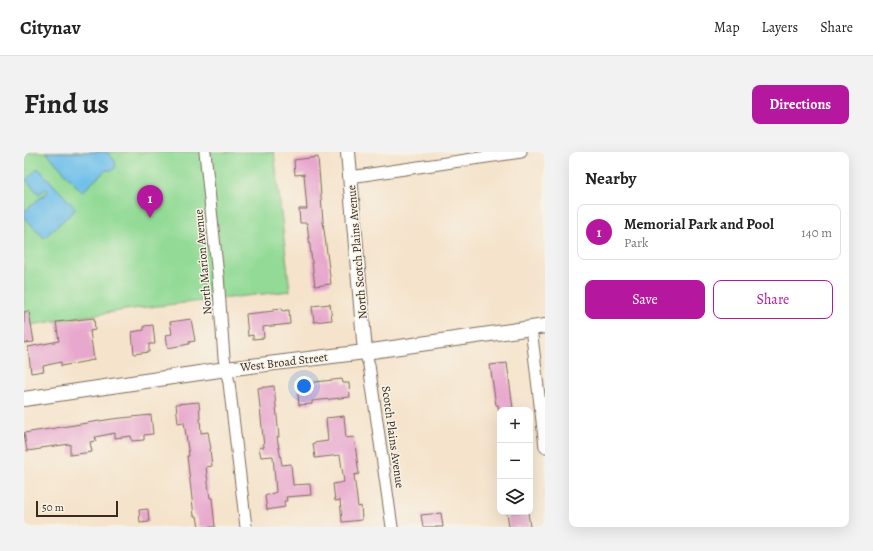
<!DOCTYPE html>
<meta charset="utf-8">
<style>
:root{--surface:#fff;--page:#f2f2f2;--text:#222;--muted:#767676;--line:#e0e0e0;--accent:#b5179e}
body{margin:0;font-family:Alegreya,serif;background:var(--page);color:var(--text)}
.controls{position:absolute;right:12px;bottom:12px;display:grid;overflow:hidden;border-radius:8px;box-shadow:0 4px 16px #0002}
.controls button{width:36px;height:36px;display:grid;place-items:center;padding:0;border:0;border-bottom:1px solid var(--line);background:var(--surface);color:var(--text);font:20px sans-serif}
.scale{position:absolute;left:12px;bottom:10px;width:82px;box-sizing:border-box;padding-left:4px;border:2px solid #3b2a1e;border-top:0;font-size:11px;line-height:14px;white-space:nowrap;color:#3b2a1e;-webkit-text-stroke:3px #f7f3e8;paint-order:stroke}
.you{position:absolute;left:280px;top:234px;width:14px;height:14px;margin:-10px;border:3px solid #fff;border-radius:50%;background:#1a73e8;box-shadow:0 0 0 6px #1a73e833}
.badge{display:grid;place-items:center;width:26px;height:26px;border-radius:50%;background:var(--accent);color:#fff;font-size:13px;font-weight:700}
.pin{position:absolute;translate:-50% -33px;filter:drop-shadow(0 1px 2px #0008)}
.pin::after{content:'';position:absolute;top:21px;width:14px;height:12px;background:inherit;clip-path:polygon(0 0,100% 0,50% 100%)}
.list{margin:0;padding:0;list-style:none}
h2{display:flex;justify-content:space-between;align-items:center;height:52px;margin:0;padding:0 16px;font-size:17px}
h2 small{font-size:13px;font-weight:400;color:var(--muted)}
.list li{display:grid;grid-template-columns:26px 1fr auto;gap:12px;align-items:center;box-sizing:border-box;height:56px;margin:0 8px 8px;padding:0 8px;border:1px solid var(--line);border-radius:8px}
.list b{display:block;font-size:15px;white-space:nowrap}
.list p{margin:0;font-size:13px;white-space:nowrap;color:var(--muted)}
.list em{font-size:13px;font-style:normal;color:var(--muted)}
.actions{display:flex;gap:8px;padding:12px 16px}
.actions a{flex:1;padding:9px 0;border:1px solid var(--accent);border-radius:8px;text-align:center;font-size:14px;color:var(--accent)}
.actions .main{background:var(--accent);color:#fff}
.icon{flex:none;width:22px;height:22px;fill:none;stroke:currentColor;stroke-width:2;stroke-linecap:round;stroke-linejoin:round}
.map{position:relative;flex:none;width:521px;height:375px;overflow:hidden;border-radius:8px}
header{display:flex;align-items:center;gap:24px;box-sizing:border-box;height:56px;padding:0 20px;background:var(--surface);border-bottom:1px solid var(--line)}
header strong{font-size:19px}
nav{display:flex;gap:22px;margin-inline-start:auto;font-size:14px}
.intro{display:flex;align-items:center;justify-content:space-between;box-sizing:border-box;height:96px;padding:0 24px}
h1{margin:0;font-size:28px}
.button{padding:10px 18px;border-radius:8px;background:var(--accent);color:#fff;font-size:14px;font-weight:700}
main{display:flex;gap:24px;padding:0 24px}
aside{flex:1;background:var(--surface);border-radius:8px;box-shadow:0 4px 16px #0002}
.map>svg:first-child{display:block}
.green{fill:#92da95;stroke:#66825a}
.water{fill:#6ebfea;stroke:#547484}
.building{fill:#e8a8ce}
.lines{fill:none;stroke-linecap:round;stroke-linejoin:round}
.minor-casing{stroke:#7c6b5b;stroke-width:13}
.tertiary-casing{stroke:#7c6b5b;stroke-width:16}
.minor{stroke:#fff;stroke-width:11}
.tertiary{stroke:#fff;stroke-width:14}
.labels{text-anchor:middle;stroke-width:3;stroke-linejoin:round;paint-order:stroke}
.street-label{font-size:12px;fill:#3b2a1e;stroke:#f7f3e8}
</style>
<header>
<strong>Citynav</strong>
<nav><a>Map</a><a>Layers</a><a>Share</a></nav>
</header>
<div class="intro"><h1>Find us</h1><a class="button">Directions</a></div>
<main>
<div class="map">
<svg width="521" height="375" viewBox="0 0 521 375">
<rect width="100%" height="100%" fill="#f7f3e8"/>
<filter id="ink" filterUnits="userSpaceOnUse"><feTurbulence type="fractalNoise" baseFrequency=".025" numOctaves="2"/><feDisplacementMap in="SourceGraphic" scale="8" xChannelSelector="R" yChannelSelector="G"/><feConvolveMatrix kernelMatrix="1 2 1 2 8 2 1 2 1" color-interpolation-filters="sRGB"/></filter>
<filter id="wash" filterUnits="userSpaceOnUse"><feTurbulence type="fractalNoise" baseFrequency=".012" numOctaves="4" result="noise"/><feDisplacementMap in="SourceGraphic" scale="16" xChannelSelector="R" yChannelSelector="G"/><feGaussianBlur stdDeviation="0.9" result="paint"/><feColorMatrix in="noise" values="0 0 0 0 0 0 0 0 0 0 0 0 0 0 0 0 0 1.4 0 .05"/><feComposite in="paint" operator="in"/></filter>
<g filter="url(#wash)">
<rect width="100%" height="100%" fill="#f5e3cb"/>
<path class="green" d="M0,0H250L266,139L107,157L0,174Z"/>
<path class="water" d="M22,0H83L91,9L92,15L88,18H82L58,40Z
M14,16L52,57L20,86L0,65V60L24,39L22,37L15,42L2,28Z"/>
<g id="blocks">
<path class="building" d="M294,5L299,70L307,132L291,134L283,71H276L275,57H283L280,22L271,23L270,8Z
M306,152L308,168L290,170L288,154Z
M258,156L259,159L265,158L266,172L239,175L240,186L229,187V183L224,184L222,162L250,159L249,157Z
M5,159L10,190L0,191V160Z
M70,166L71,178L66,179L70,208L37,214V210L19,214L20,219L7,221L4,195L35,189L32,170Z
M167,167L171,189L165,190V192L144,196L142,183L148,182L146,170Z
M129,173L131,192H125V200L110,202L108,180L120,178V174Z
M483,211L489,257L475,258L474,253H472L466,213Z
M318,227L319,231H325L326,245L288,249V252L275,253L273,232Z
M250,234L255,285H253L258,313L267,312L269,333L286,332L287,343L262,345L263,349H260L261,355L243,358L241,344L252,340L249,304L237,305L235,296L240,295L234,236Z
M175,250L177,281L184,280L187,297H186L188,314L182,315L186,346H188L191,375H175L173,364H170L163,304H165L160,270L154,271L152,252Z
M127,263L129,282L120,283V288L108,289L107,284L91,286V281L71,285L72,289L66,290L68,300L46,303V292L17,296V297L3,299L0,281L88,267Z
M320,264L322,286L330,285L335,322L330,323L334,355L337,354L338,368L318,370L316,348L311,349L309,332L320,330L316,303L291,306L289,291L304,289L302,266Z
M124,357L125,370L116,371L115,358Z
M483,360H504L506,375H485Z
M417,361L419,375H399L397,363Z"/>
</g>
</g>
<g filter="url(#ink)">
<use href="#blocks" fill-opacity="0" stroke="#7c6b5b" stroke-width="1"/>
<g class="lines">
<g class="minor-casing">
<path id="minor" d="M181,0L194,124L200,206L205,231L222,375
M326,25L497,0
M507,176L521,295
M341,200L345,213L368,375"/>
</g>
<g class="tertiary-casing">
<path id="tertiary" d="M324,0L341,200
M0,247L202,217L341,200L521,174"/>
</g>
<use href="#minor" class="minor"/>
<use href="#tertiary" class="tertiary"/>
</g>
</g>
<g class="labels">
<g class="street-label">
<text transform="translate(333 100) rotate(-95)" y="4">North Scotch Plains Avenue</text>
<text transform="translate(179 110) rotate(-95)" y="4">North Marion Avenue</text>
<text transform="translate(260 210) rotate(-7)" y="4">West Broad Street</text>
<text transform="translate(369 285) rotate(82)" y="4">Scotch Plains Avenue</text>
</g>
</g>
</svg>
<div class="controls">
<button>+</button>
<button>−</button>
<button><svg class="icon" aria-label="layers" viewBox="0 0 24 24"><path d="M12 4l9 5-9 5-9-5zM3 14l9 5 9-5"/></svg></button>
</div>
<div class="scale">50 m</div>
<div class="you"></div>
<div class="pin badge" style="left:126px;top:66px">1</div>
</div>
<aside>
<h2>Nearby<small></small></h2>
<ul class="list">
<li><span class="badge">1</span><div><b>Memorial Park and Pool</b><p>Park</p></div><em>140 m</em></li>
</ul>
<div class="actions"><a class="main">Save</a><a>Share</a></div>
</aside>
</main>
